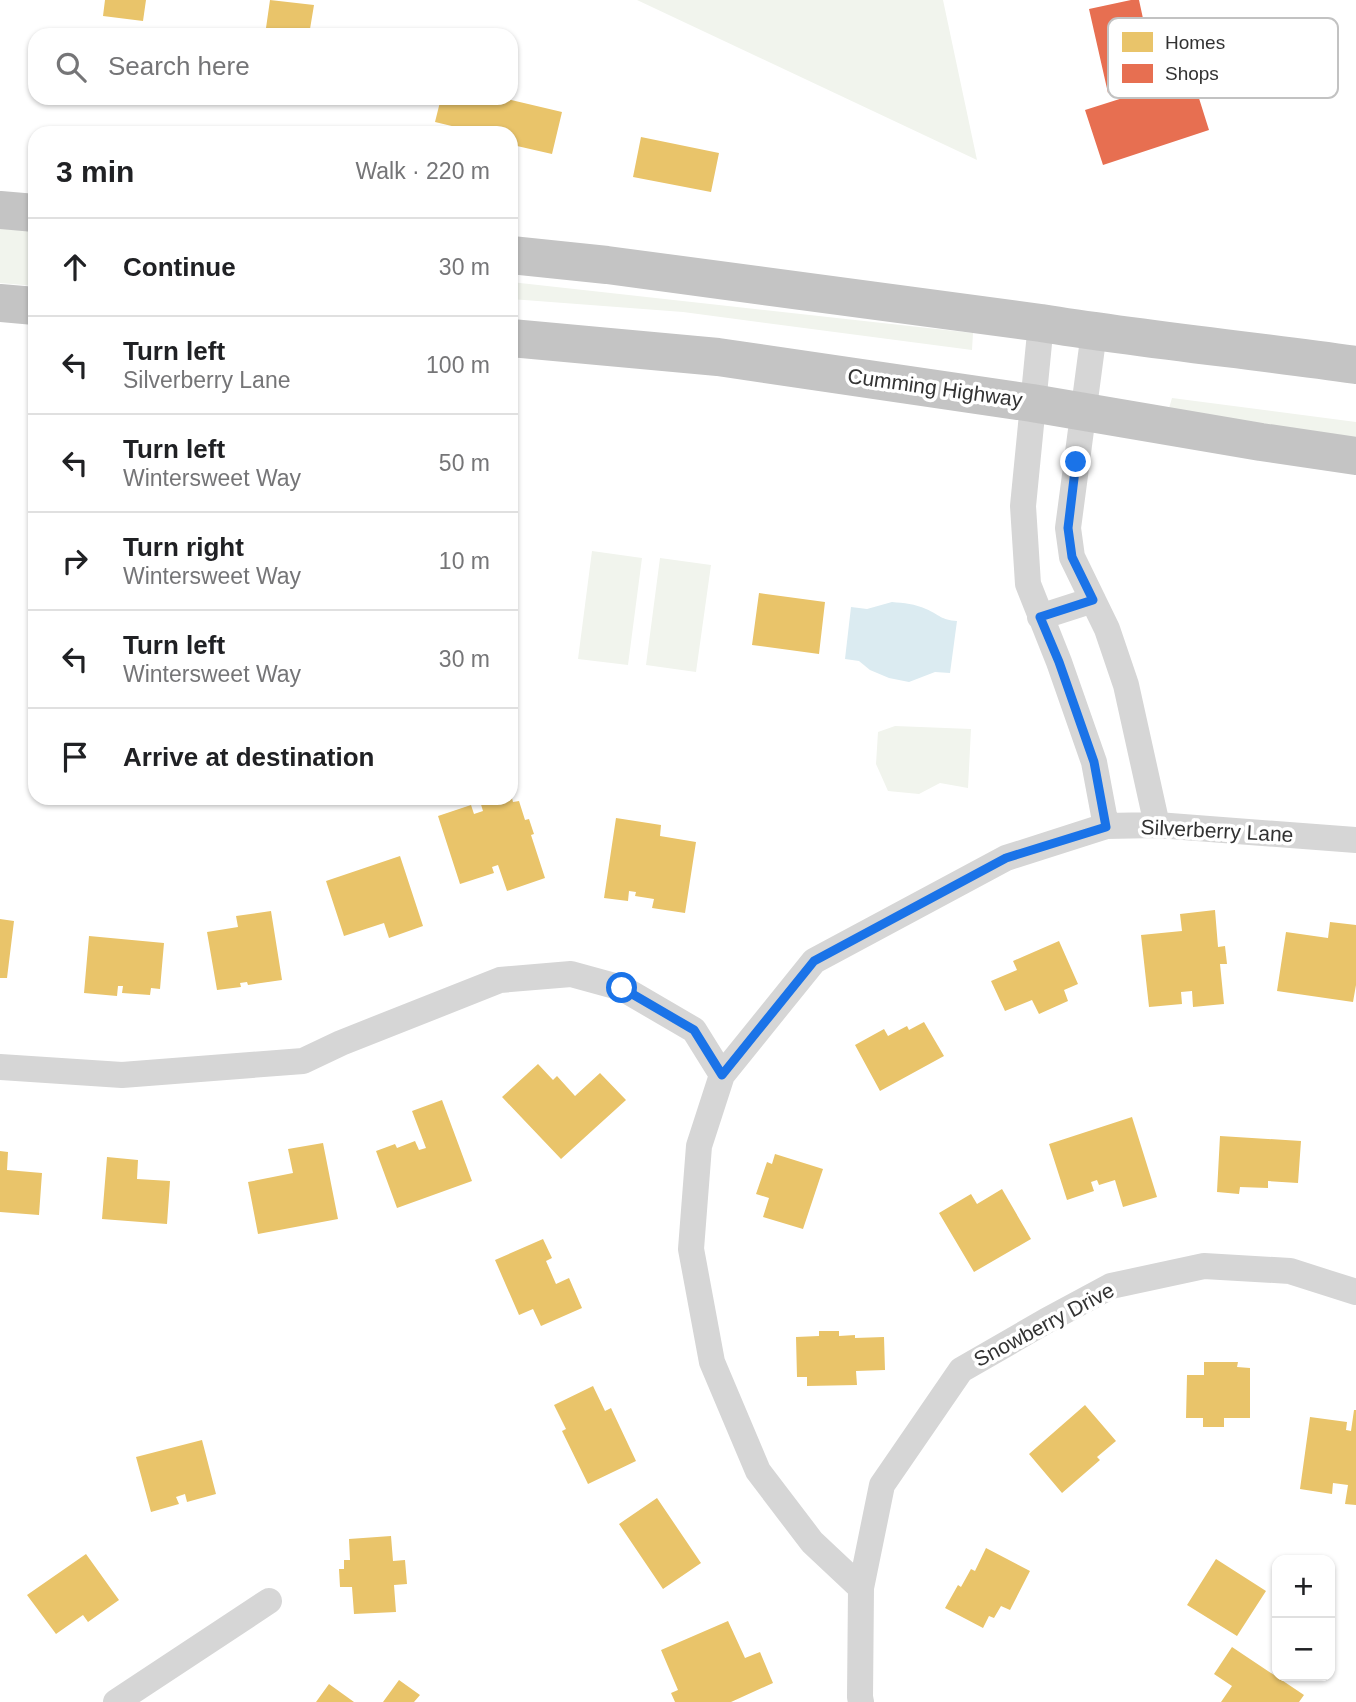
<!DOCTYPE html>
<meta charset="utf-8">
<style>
:root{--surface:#fff;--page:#f2f2f2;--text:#202124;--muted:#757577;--line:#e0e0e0}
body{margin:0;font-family:Arial,sans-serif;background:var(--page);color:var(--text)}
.controls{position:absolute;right:21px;bottom:21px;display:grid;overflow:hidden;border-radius:14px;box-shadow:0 2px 5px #0004}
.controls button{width:63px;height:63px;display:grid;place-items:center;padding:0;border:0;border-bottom:2px solid var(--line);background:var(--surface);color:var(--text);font:35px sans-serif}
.stop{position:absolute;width:21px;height:21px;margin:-16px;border:5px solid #1a73e8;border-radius:50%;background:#fff}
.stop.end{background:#1a73e8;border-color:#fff;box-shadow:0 2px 7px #0008}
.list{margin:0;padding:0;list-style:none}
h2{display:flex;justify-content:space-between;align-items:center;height:91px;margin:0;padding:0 28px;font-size:30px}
h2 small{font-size:23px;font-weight:400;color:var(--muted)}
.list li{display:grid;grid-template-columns:46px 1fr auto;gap:21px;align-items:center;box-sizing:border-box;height:98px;padding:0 28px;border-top:2px solid var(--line)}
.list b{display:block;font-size:26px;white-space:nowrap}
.list p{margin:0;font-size:23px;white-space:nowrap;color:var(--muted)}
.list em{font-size:23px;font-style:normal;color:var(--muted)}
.icon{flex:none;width:38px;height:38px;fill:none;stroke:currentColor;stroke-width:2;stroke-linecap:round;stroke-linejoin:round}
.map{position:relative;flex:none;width:1356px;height:1702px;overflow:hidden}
.search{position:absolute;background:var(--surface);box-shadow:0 2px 5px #0004;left:28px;top:28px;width:490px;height:77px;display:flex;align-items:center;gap:18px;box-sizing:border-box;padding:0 24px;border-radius:21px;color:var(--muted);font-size:26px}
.panel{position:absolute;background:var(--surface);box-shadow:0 2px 5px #0004;left:28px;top:126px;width:490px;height:679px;border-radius:21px}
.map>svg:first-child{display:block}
.green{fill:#f1f4ed}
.water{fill:#dbebf1}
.homes{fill:#e9c46a}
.shops{fill:#e76f51}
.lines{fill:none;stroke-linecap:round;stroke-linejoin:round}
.street{stroke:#d6d6d6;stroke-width:26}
.highway{stroke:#c4c4c4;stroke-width:38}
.route{stroke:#1a73e8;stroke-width:9}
.labels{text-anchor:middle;stroke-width:7;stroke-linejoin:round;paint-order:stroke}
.street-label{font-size:21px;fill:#323232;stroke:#fff}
.key{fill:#fff;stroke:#c2c2c2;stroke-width:2}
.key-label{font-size:19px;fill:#323232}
</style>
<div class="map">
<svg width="1356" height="1702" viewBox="0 0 1356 1702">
<rect width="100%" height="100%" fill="#fff"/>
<path class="green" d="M637,0H943L977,160Z
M0,224L35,228V286L0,283Z
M511,282L973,333L972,350L683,312L511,299Z
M1172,398L1356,422V442L1167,415Z
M592,551L642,558L628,665L578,659Z
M660,558L711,565L696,672L646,665Z
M895,726L971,729L968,788L940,783L919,794L888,791L876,764L878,732Z"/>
<path class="water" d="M892,602C904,603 915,604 926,609C940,615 941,620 957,621L950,673L935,672L909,682L889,678L870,670L859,661L845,659L851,607L867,609Z"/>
<path class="homes" d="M105,0H146L143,21L103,16Z
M270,0L314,5L309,35H265Z
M441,98H503L562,112L552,154L517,146L515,156L511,155V133H481L435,122Z
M641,137L719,153L711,192L633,177Z
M759,593L825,602L819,654L752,645Z
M479,798H512L513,802L519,801L525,820L529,819L534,834L531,835L545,878L507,891L498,865L492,867L494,873L460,884L438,816L471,805L474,814L483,811Z
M616,818L661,825L660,836L696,842L685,913L652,908L654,899L635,896L636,892L629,891L628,901L604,898Z
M400,856L423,926L389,938L384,923L344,936L326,881Z
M1215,910L1218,947L1225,946L1227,964H1220L1224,1004L1193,1007L1192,991L1181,992L1182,1004L1149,1007L1141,935L1182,931L1180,914Z
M271,911L282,980L248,985L247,982L240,983L241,987L217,990L207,932L238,927L236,916Z
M0,919L14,921L7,978H0Z
M1330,922L1356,925V985L1353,1002L1277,991L1286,932L1328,938Z
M89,936L164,943L160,989L151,988L150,995L122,993L123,986H118L117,996L84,993Z
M1059,941L1078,984L1064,990L1068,1001L1039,1014L1032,1000L1005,1011L991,981L1017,970L1013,961Z
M924,1022L944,1056L880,1091L855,1045L884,1029L888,1036L907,1026L909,1030Z
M538,1064L553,1080L557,1076L575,1096L600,1073L626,1100L561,1159L502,1097Z
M442,1100L472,1181L397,1208L376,1151L395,1144L397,1148L415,1141L419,1150L426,1148L412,1111Z
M1132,1117L1157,1197L1123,1207L1115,1180L1099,1185L1097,1180L1091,1182L1094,1191L1067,1200L1049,1144Z
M1220,1136L1301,1141L1298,1183L1268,1181V1188L1240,1187L1239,1194L1217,1192Z
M323,1143L338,1219L258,1234L248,1182L293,1173L288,1149Z
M0,1151L8,1152L7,1170L42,1173L39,1215L0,1212Z
M775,1154L823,1169L803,1229L763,1217L769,1198L756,1194L767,1162L772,1164Z
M107,1157L138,1160L137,1179L170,1181L167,1224L102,1219Z
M1002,1189L1031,1239L974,1272L939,1213L971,1194L977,1204Z
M543,1239L552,1258L546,1261L556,1284L569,1278L582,1308L541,1326L533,1309L519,1315L495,1260Z
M819,1331H839V1336L855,1335V1338L884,1337L885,1370L856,1371L857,1385L807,1386V1377H797L796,1337L819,1336Z
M1204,1362H1238L1237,1367L1250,1368V1418H1224V1427H1203V1418H1186L1187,1375H1204Z
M593,1386L605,1411L611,1408L636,1461L588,1484L562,1431L566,1429L554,1405Z
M1085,1405L1116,1441L1097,1457L1100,1460L1062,1493L1029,1454Z
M1354,1410H1356V1505L1345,1504L1348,1485L1333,1483L1332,1494L1300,1489L1310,1417L1347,1422L1346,1430L1351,1431Z
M202,1440L216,1494L187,1502L185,1494L176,1497L179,1504L151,1512L136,1457Z
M657,1498L701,1563L663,1589L619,1524Z
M391,1536L393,1561L405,1560L407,1584L394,1585L396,1612L354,1614L352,1587H340L339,1569H344V1560H350L349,1539Z
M986,1548L1030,1571L1010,1610L1001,1606L994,1618L989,1616L983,1628L945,1608L958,1585L961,1587L971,1569L975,1571Z
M86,1554L119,1600L88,1622L83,1615L56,1634L27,1595Z
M1216,1559L1266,1591L1237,1636L1187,1605Z
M728,1621L745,1658L760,1652L773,1683L731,1702H675L671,1693L678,1690L661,1650Z
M1232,1647L1304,1695L1299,1702H1221L1232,1686L1214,1674Z
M399,1680L420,1695L414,1702H383Z
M329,1684L354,1702H316Z"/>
<path class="shops" d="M1131,0H1139L1157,83L1108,93L1089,9Z
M1192,76L1209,130L1103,165L1085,110Z"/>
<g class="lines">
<path class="street" d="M1041,323L1023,506L1028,584L1059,662L1094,762L1106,826
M1094,332L1068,528L1072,557L1107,629L1126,685L1157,825
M1040,617L1093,600
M0,1067L122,1075L303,1061L341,1043L500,980L571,974L622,988L694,1030L722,1075
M861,1588L812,1542L758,1471L712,1362L691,1249L699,1146L722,1075L814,961L1006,858L1106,826L1157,825L1356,840
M116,1702L269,1601
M861,1702L860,1697L861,1588L882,1485L961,1370L1046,1321L1111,1286L1204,1266L1290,1271L1356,1292"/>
<path class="highway" d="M0,210L35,213
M511,255L607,265L1041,323C1146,340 1251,350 1356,365
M0,303L35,306
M511,338L718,357L1032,403L1261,442L1356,456"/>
</g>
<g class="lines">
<path class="route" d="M622,988L694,1030L722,1075L814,961L1006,858L1106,827L1094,762L1059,662L1040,617L1093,600L1072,557L1068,528L1076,462"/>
</g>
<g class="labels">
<g class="street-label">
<text transform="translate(935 388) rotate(8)" y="7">Cumming Highway</text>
<text transform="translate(1217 831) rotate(3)" y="7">Silverberry Lane</text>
<text transform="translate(1044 1325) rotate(-28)" y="7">Snowberry Drive</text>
</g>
</g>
<rect x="1108" y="18" width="230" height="80" rx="10" class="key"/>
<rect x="1122" y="32" width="31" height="20" fill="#e9c46a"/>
<rect x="1122" y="64" width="31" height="19" fill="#e76f51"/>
<g class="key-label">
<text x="1165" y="49">Homes</text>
<text x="1165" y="80">Shops</text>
</g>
</svg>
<div class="controls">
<button>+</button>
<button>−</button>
</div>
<div class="stop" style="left:622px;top:988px"></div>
<div class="stop end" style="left:1076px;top:462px"></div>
<div class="search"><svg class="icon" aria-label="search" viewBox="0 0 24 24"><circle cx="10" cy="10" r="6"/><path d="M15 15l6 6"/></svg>Search here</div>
<section class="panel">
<h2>3 min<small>Walk · 220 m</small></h2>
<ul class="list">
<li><svg class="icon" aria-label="ahead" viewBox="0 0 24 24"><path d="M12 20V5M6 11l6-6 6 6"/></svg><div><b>Continue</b></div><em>30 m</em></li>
<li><svg class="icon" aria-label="left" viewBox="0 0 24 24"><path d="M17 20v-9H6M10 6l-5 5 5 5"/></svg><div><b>Turn left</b><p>Silverberry Lane</p></div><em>100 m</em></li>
<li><svg class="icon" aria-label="left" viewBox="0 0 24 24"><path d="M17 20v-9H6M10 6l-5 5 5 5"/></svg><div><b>Turn left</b><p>Wintersweet Way</p></div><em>50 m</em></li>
<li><svg class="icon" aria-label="right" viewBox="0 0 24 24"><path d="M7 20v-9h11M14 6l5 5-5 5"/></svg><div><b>Turn right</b><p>Wintersweet Way</p></div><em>10 m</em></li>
<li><svg class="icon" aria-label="left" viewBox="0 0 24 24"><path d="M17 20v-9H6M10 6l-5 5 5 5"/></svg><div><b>Turn left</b><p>Wintersweet Way</p></div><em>30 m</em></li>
<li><svg class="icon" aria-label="arrive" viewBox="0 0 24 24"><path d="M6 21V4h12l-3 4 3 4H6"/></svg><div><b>Arrive at destination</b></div></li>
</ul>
</section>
</div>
